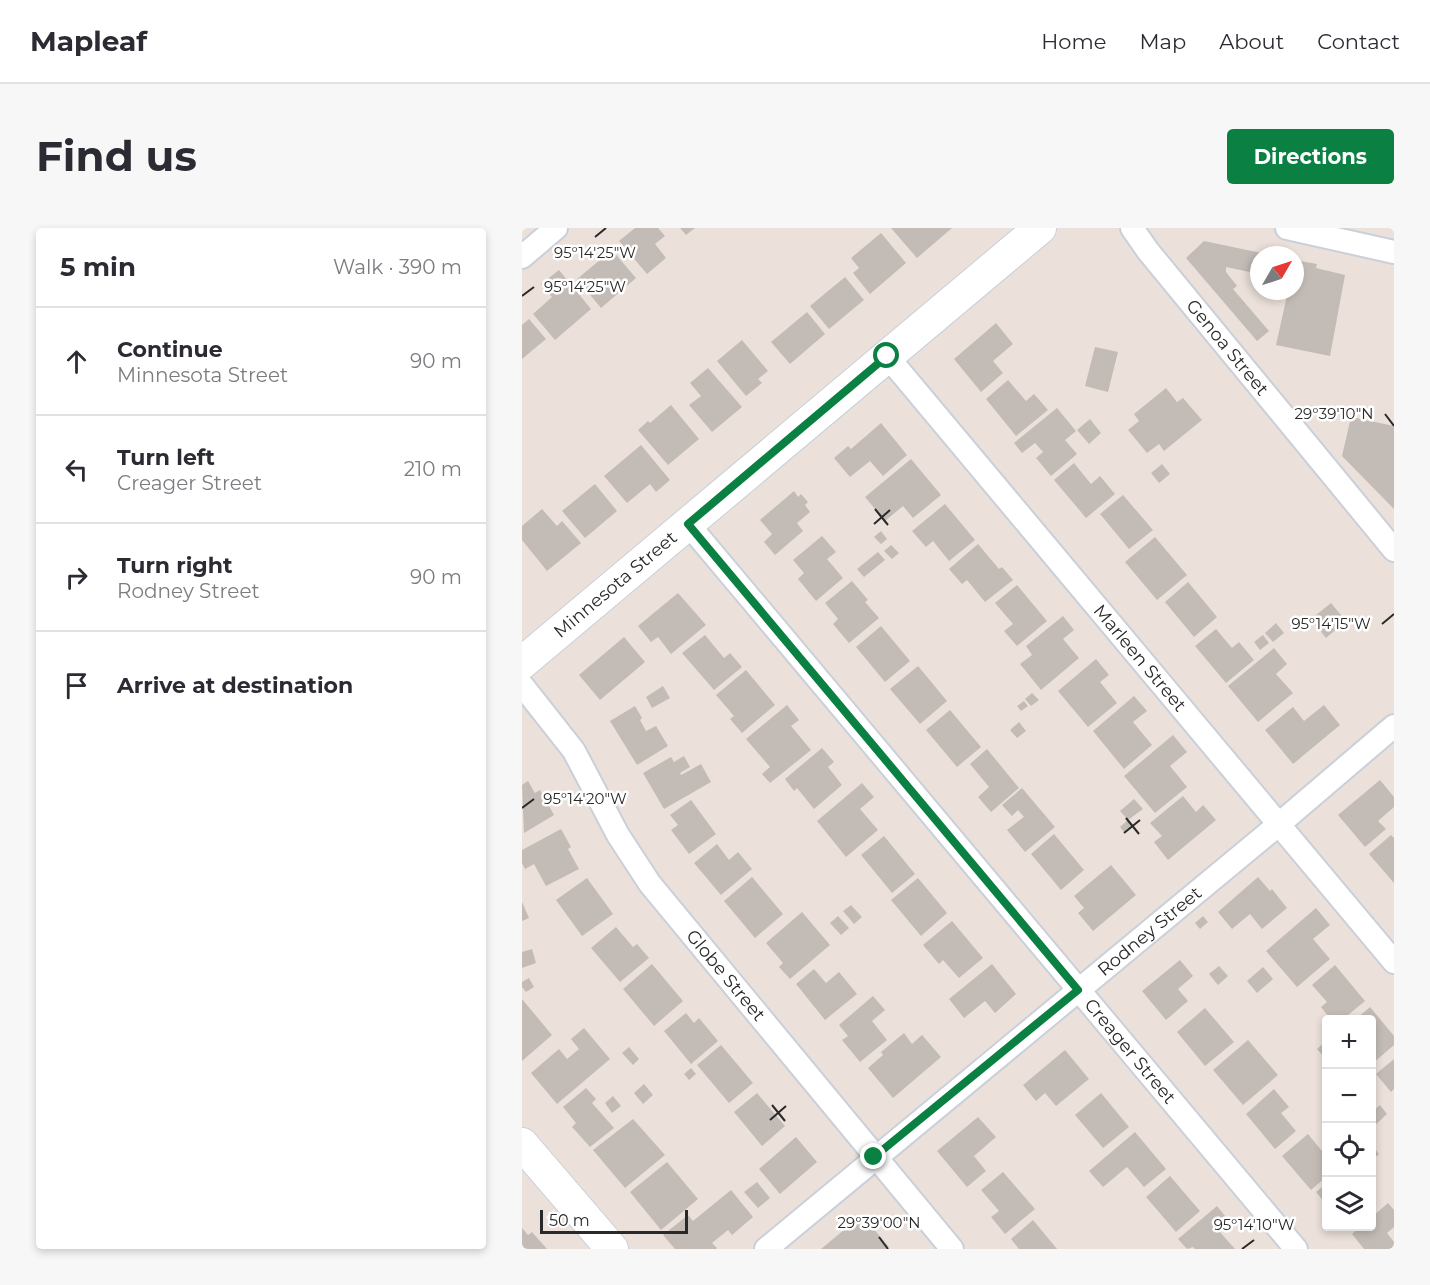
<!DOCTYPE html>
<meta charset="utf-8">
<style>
:root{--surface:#fff;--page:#f7f7f7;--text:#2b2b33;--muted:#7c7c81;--line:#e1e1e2;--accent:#0b8043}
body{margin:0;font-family:Montserrat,sans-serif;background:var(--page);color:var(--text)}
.controls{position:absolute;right:18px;bottom:18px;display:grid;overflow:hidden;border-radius:6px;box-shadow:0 3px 9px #0003}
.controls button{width:54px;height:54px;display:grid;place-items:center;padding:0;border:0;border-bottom:2px solid var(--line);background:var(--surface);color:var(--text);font:30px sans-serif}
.compass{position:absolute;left:728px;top:18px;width:54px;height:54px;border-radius:50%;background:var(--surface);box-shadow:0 3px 9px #0003;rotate:51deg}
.scale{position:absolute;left:18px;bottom:15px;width:148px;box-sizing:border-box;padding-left:6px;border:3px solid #292929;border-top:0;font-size:16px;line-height:21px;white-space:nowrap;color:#292929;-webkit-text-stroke:4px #fff;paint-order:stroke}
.stop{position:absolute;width:18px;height:18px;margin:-14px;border:4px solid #0b8043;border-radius:50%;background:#fff}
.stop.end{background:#0b8043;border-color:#fff;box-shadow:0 2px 6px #0008}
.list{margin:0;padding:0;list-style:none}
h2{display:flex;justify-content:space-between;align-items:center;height:78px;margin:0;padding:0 24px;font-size:26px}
h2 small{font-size:20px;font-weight:400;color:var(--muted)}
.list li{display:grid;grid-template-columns:39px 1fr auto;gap:18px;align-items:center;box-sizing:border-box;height:108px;padding:0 24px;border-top:2px solid var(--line)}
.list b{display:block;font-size:22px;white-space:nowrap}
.list p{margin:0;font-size:20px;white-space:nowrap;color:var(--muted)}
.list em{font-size:20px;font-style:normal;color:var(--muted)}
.icon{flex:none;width:33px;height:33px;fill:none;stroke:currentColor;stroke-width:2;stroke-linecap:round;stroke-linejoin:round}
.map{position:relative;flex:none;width:872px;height:1021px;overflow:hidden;border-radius:6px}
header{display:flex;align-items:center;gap:36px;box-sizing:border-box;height:84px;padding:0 30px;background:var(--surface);border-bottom:2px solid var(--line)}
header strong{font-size:28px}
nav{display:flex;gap:33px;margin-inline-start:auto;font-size:21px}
.intro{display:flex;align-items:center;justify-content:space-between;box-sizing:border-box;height:144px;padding:0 36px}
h1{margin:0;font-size:42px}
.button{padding:15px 27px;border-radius:6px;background:var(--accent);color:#fff;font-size:21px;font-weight:700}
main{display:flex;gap:36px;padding:0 36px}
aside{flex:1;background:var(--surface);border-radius:6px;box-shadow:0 3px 9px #0003}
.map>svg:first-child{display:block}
.building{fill:#c3bcb6}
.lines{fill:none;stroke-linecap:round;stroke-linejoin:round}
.street-casing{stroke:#c9d0da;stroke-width:26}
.secondary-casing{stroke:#c9d0da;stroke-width:34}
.street{stroke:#fff;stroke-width:22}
.secondary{stroke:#fff;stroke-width:32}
.route{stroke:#0b8043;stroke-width:8}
.ticks{fill:none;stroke:#292929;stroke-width:2}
.labels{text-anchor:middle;stroke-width:5;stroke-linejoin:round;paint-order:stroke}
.street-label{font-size:18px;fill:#292929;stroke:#fff}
.ticks-label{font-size:15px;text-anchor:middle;fill:#292929;stroke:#fff;stroke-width:5;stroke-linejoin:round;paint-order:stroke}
</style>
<header>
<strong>Mapleaf</strong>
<nav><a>Home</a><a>Map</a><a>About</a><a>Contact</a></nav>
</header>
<div class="intro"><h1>Find us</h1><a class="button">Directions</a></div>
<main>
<aside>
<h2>5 min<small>Walk · 390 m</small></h2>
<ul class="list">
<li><svg class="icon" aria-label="ahead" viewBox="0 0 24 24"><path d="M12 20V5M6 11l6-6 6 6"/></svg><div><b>Continue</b><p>Minnesota Street</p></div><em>90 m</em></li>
<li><svg class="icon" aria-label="left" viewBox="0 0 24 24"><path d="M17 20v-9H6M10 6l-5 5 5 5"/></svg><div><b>Turn left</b><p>Creager Street</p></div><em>210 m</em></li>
<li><svg class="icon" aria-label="right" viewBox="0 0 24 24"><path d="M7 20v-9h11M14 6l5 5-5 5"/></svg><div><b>Turn right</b><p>Rodney Street</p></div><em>90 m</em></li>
<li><svg class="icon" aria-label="arrive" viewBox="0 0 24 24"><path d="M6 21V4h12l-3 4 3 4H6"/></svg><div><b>Arrive at destination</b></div></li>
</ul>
</aside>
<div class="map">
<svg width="872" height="1021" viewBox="0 0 872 1021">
<rect width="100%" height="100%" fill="#ebe0da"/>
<path class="building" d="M113,0H136L143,8L133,16L144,30L125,46L97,13Z
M158,0H173L164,7Z
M369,0H430L395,30Z
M359,5L384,35L348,66L331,45L337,40L329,30Z
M682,13L744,26L737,27V46L704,39V44L715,58L711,61L747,103L735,113L664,30Z
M90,22L114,50L79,80L55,51Z
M773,32L795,36L794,40L823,47L808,128L754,117L766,63H773Z
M37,42L69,81L33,112L11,86L30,69L19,56Z
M323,49L342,72L307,101L288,78Z
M285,84L303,106L268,136L249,114Z
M7,91L24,111L0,131V97Z
M474,95L491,116L471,133L481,145L459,164L432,131Z
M220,112L246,143L236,151L240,155L224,168L195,133Z
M573,119L596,124L586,164L563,158Z
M186,140L220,179L190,204L167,177L179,168L168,155Z
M486,152L504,173L512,166L526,182L494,208L464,171Z
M644,160L655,174L661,170L680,192L642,223L637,216L625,225L606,202L617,193L612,186Z
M149,177L177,211L146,237L116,202L126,193L128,195Z
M535,180L554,203L543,212L555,226L529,248L514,230L521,224L513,215L500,225L492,215Z
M829,189L872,198V281L820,228Z
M568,191L579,205L567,216L555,202Z
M359,195L385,227L361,248L348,233L328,249L312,230L326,218L329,221Z
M119,217L148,252L134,264L128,256L105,275L82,248Z
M389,231L419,267L391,290L381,278L363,293L343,269Z
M552,235L569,256L578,248L593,266L564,290L532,252Z
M640,236L648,246L637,255L629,245Z
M73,256L95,283L63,310L40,283Z
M272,263L276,269L279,266L286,274L283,277L288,284L275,295L281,303L253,327L242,314L250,306L238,292Z
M601,267L631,302L607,321L578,286Z
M423,276L453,312L427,333L411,313L404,319L390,303Z
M20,281L35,298L40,293L59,315L25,343L0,312V298Z
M359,303L365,311L359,316L352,309Z
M300,308L314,324L305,331L321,350L294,373L276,351L282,345L271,332Z
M633,309L665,347L635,372L603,334Z
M456,316L477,341L480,339L491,352L463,374L445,352L440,356L427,341Z
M369,317L377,325L370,331L362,323Z
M356,324L363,332L342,349L335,341Z
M330,353L346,372L343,374L357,390L327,415L311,396L316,391L303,375Z
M666,354L695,389L672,409L643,374Z
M495,357L525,393L495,418L482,403L491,396L473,375Z
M156,365L184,397L149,426L136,409L129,414L116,398Z
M809,375L824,393L804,410L789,391Z
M541,388L552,402L541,411L557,430L519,462L498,436L510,427L504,418Z
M754,395L762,405L751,414L743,405Z
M359,398L388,433L363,454L334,419Z
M694,401L710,420L717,414L732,432L704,455L673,418Z
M183,407L202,430L208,425L220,439L192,462L160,425Z
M741,407L747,415L738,422L732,414Z
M102,409L123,434L78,472L57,447Z
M752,420L765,436L754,446L771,465L736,494L706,458Z
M574,431L587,447L578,454L595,475L566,499L536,463Z
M396,438L425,473L398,496L368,461Z
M224,442L253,477L220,505L208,491L212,488L194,467Z
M141,458L148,470L130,480L124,469Z
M510,465L517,472L509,478L503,471Z
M612,468L625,483L611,494L630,517L602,541L571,503Z
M502,473L506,478L499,483L495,478Z
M265,477L277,492L269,498L289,522L248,555L240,546L248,539L224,511Z
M802,477L818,497L771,536L743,502L771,479L782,493Z
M113,478L120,490L118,492L124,503L134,498L146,518L115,537L88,493Z
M428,482L459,519L435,539L404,502Z
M497,494L504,503L495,510L488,502Z
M651,507L665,524L648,538L665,559L633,585L602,548Z
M300,520L312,534L306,539L320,557L292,581L275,560L272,563L263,551Z
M465,521L497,560L469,584L456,569L467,559L448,536Z
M162,528L168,539L158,545L159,547L179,536L189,554L142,581L121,545L149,529L152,534Z
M858,552L872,569V579L856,593L864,601L843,619L816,587Z
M6,553L13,565L18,562L32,587L2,605L0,557Z
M340,555L352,569L338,581L356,602L324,629L295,593Z
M500,560L533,599L503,624L485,602L502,589L496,582L490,588L480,577Z
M661,568L674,584L681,577L694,592L646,632L632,614L640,608L628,595Z
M612,571L621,581L606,592L598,583Z
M169,572L194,606L167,626L149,602L156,597L148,587Z
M606,592L610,597L602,604L598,599Z
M39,601L49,619L46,621L57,641L24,658L12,636L3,641L0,635V622Z
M532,606L562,642L539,662L509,626Z
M869,607L872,610V655L847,626Z
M362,608L393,646L370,665L339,627Z
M195,616L207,632L216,624L230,641L199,667L172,635Z
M589,637L614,667L571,703L556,685L562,680L552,668Z
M230,649L261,686L233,710L202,673Z
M736,649L748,663L750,661L765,680L740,701L728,686L710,701L696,684Z
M65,650L91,686L60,708L34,672Z
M396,650L425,685L399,708L369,672Z
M0,674L7,690L0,693Z
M329,677L340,689L332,696L321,683Z
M794,680L808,697L791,711L808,731L775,759L744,723Z
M280,684L308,717L268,751L257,739L261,735L244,715Z
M316,688L327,700L319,707L308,695Z
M681,688L686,694L678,701L673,695Z
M430,693L461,730L437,750L421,732L417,736L401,717Z
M94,699L111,719L115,716L127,730L98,754L69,720Z
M10,721L14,735L0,740V724Z
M658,732L671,748L656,761L666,773L644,792L620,763Z
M130,736L161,773L132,798L101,761Z
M470,736L494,766L473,785L463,773L442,790L427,771Z
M813,737L843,773L820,792H809L799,779L805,774L790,757Z
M697,738L706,748L696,757L687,746Z
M741,739L751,751L735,765L725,753Z
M292,741L304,755L317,744L335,766L303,792L274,756Z
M7,750L12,759L4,764L0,759V754Z
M351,768L363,782L350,793L365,812L338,834L320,812L326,808L317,797Z
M0,771L30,807L0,833Z
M848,779L872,808V817L850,836V792H833Z
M683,780L712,814L683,838L655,804Z
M164,785L172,795L177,790L196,813L169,836L142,803Z
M62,800L88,831L35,876L9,845L37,821L45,831L57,821L49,811Z
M382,805L390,816L400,807L419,829L371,870L346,840L361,827L359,824Z
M726,812L756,847L721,877L691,842Z
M804,813V829L803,830L795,821Z
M199,817L231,855L207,875L175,837Z
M107,819L117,831L111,837L100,825Z
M543,822L567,851L534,878L523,865L514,873L501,857Z
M872,831V861L869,864L854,846Z
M169,840L174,846L167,852L162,846Z
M122,856L131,867L121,876L112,865Z
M64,860L74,871L70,875L92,900L68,919L50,899L54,895L41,879Z
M752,861L767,879L759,885L774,903L753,921L724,886Z
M235,865L263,898L240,918L212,884Z
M579,865L607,899L581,920L553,887Z
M91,868L99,878L90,885L83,875Z
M858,877L865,886L850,900V884Z
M456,889L474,909L452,928L464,943L445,959L415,923Z
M111,891L143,927L103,960L71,922Z
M613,904L644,941L622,959L605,939L581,959L567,943Z
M786,906L804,928V949L789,962L760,928Z
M274,909L295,934L258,966L237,941Z
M850,917L857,926L850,932Z
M145,934L176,971L139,1002L108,964Z
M481,944L513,981L483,1006L469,989L477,983L459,962Z
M648,948L678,983L654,1004L624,969Z
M235,954L248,970L236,980L222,964Z
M804,956V976L794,964Z
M209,962L231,989L210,1007L206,1002L190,1015L195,1020L194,1021H153L141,1007L166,987L171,993Z
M866,975L872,982V999L865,1005L872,1014V1021H842L830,1006L838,998H850V989Z
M695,978L708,994L697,1003L713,1021H673L671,1019L665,1021L656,1011Z
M340,987L367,1019L365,1021H299Z
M511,992L535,1021H497L489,1011Z
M0,1000L6,1007L10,1004L25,1021H0Z"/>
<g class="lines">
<g class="street-casing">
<g id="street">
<path id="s1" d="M610,0L626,23L872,322"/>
<path d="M765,0L872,24"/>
<path d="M0,29L34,0"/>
<path id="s2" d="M365,128L872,734"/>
<path id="s3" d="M166,296L774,1021"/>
<path id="s4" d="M0,457L52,523L96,607L128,656L430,1021"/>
<path id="s5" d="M244,1021L756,597L872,498"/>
</g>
</g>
<g class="secondary-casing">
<g id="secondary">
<path id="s6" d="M0,435L518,0"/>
<path d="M0,916L90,1021"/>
</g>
</g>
<use href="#street" class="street"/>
<use href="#secondary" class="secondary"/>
</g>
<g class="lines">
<path class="route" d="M352,929L556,762L166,296L365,128"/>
</g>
<path class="ticks" d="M73,9L84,0M0,68L12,59M863,186L872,198M353,281L366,297M352,296L368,282M860,396L872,386M0,580L12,571M604,590L617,606M602,605L618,592M250,877L263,893M248,892L264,878M357,1009L366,1021M720,1021L732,1012"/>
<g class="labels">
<g class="street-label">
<text dy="6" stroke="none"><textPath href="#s1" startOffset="153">Genoa Street</textPath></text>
<text dy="6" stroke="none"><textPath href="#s6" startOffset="122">Minnesota Street</textPath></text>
<text dy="6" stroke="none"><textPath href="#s2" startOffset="394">Marleen Street</textPath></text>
<text dy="6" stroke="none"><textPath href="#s5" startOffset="498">Rodney Street</textPath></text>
<text dy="6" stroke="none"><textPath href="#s4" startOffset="356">Globe Street</textPath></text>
<text dy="6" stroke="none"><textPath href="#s3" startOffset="688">Creager Street</textPath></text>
</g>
</g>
<g class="ticks-label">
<text x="73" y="30">95°14'25"W</text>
<text x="63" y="64">95°14'25"W</text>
<text x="812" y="191">29°39'10"N</text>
<text x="809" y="401">95°14'15"W</text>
<text x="63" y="576">95°14'20"W</text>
<text x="357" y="1000">29°39'00"N</text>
<text x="732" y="1002">95°14'10"W</text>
</g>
</svg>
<div class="controls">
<button>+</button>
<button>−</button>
<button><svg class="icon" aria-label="locate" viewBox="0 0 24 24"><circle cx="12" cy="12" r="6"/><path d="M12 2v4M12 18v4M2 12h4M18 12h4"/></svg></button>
<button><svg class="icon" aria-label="layers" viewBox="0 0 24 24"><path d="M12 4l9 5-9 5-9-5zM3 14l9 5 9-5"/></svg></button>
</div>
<svg class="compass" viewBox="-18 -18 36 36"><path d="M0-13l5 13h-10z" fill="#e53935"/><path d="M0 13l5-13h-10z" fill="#7c7c81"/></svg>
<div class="scale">50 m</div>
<div class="stop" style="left:365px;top:128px"></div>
<div class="stop end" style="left:352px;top:929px"></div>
</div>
</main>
